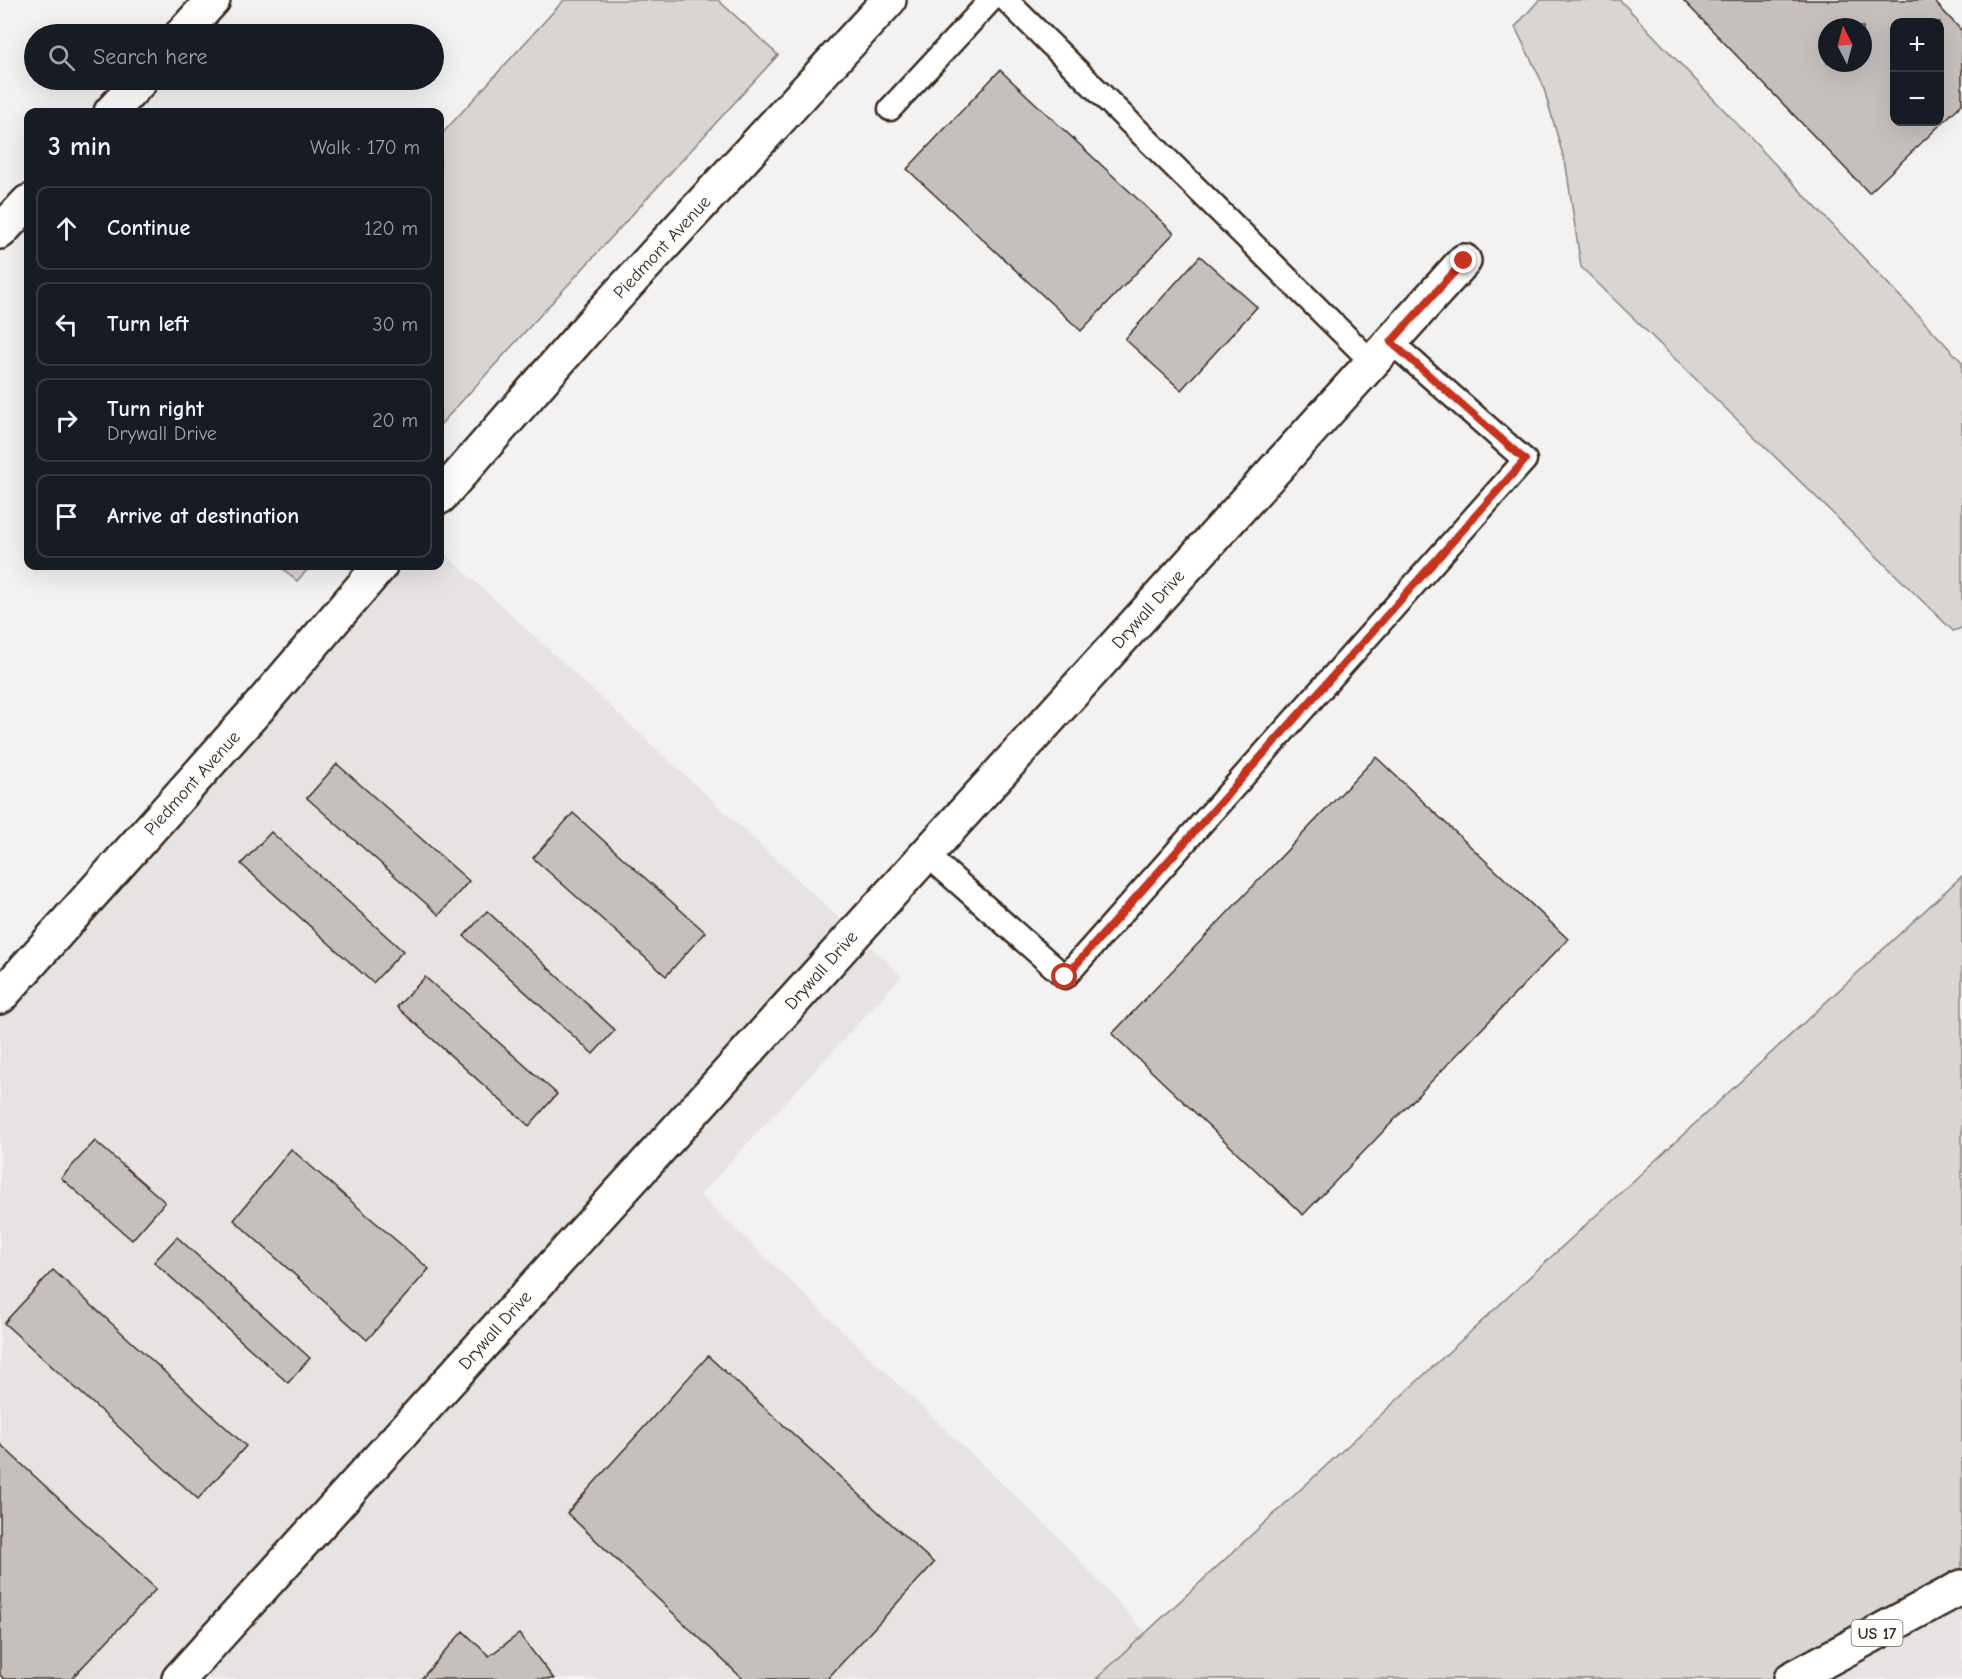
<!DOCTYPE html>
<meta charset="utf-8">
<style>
:root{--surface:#171b24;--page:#20242c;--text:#f1f3f6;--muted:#9ea1a6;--line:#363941}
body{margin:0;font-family:"Comic Neue",sans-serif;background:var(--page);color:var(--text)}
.controls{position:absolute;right:18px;top:18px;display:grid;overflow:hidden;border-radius:12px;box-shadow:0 6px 24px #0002}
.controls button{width:54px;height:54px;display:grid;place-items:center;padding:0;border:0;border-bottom:2px solid var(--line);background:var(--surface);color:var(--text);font:30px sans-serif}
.compass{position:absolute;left:1818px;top:18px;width:54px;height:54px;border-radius:50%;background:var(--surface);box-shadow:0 6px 24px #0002;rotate:354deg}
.stop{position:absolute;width:18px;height:18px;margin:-14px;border:4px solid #c8321e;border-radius:50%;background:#fff}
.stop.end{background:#c8321e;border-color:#fff;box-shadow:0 2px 6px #0008}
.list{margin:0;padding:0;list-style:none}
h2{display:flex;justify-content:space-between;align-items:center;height:78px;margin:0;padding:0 24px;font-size:26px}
h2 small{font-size:20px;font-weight:400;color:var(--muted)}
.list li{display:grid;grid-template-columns:39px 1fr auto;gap:18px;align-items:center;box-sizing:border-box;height:84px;margin:0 12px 12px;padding:0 12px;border:2px solid var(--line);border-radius:12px}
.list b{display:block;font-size:22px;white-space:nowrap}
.list p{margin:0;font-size:20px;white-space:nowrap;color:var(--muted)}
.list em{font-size:20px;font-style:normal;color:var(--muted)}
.icon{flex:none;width:33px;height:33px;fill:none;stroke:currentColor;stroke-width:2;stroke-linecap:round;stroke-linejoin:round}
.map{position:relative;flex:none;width:1962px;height:1679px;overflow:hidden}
.search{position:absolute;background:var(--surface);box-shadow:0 6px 24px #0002;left:24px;top:24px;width:420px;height:66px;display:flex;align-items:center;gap:15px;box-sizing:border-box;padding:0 21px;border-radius:33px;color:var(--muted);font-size:22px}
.panel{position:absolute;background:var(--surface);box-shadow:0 6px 24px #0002;left:24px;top:108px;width:420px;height:462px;border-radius:12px}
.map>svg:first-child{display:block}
.built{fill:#e6e3e2}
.green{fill:#d8d5d2;stroke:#8a8078;stroke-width:1.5}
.building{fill:#c6c0bd;stroke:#3b2a1e;stroke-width:1.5;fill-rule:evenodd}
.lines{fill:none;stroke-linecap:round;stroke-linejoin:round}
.service-casing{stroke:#3b2a1e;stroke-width:27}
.minor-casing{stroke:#3b2a1e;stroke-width:38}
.trunk-casing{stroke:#3b2a1e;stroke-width:38}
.service{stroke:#fff;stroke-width:22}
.minor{stroke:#fff;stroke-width:33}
.trunk{stroke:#fff;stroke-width:33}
.route{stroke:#c8321e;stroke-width:8}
.labels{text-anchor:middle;stroke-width:4.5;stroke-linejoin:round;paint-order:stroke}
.shield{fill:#fff;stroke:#766a62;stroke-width:1.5}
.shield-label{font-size:16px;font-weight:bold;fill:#3b2a1e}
.street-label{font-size:18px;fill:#3b2a1e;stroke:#fff}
</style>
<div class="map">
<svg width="1962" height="1679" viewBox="0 0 1962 1679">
<rect width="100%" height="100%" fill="#f3f2f2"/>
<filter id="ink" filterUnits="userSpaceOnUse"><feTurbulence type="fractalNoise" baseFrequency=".0167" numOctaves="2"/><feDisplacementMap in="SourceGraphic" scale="12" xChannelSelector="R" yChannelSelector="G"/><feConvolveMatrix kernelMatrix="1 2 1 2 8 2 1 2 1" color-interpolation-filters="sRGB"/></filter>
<g filter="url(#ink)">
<path class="built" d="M440,549L902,976L700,1195L1057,1536L1146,1633L1096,1679H0V997L380,566H440Z
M1962,1586V1679H1788Z"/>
<path class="green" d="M564,0H718L778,55L440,425V136Z
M1539,0H1620L1962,362V628L1953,631L1581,267L1566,166L1542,82L1515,27Z
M280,566H311L297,581Z
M1962,876V1587L1791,1679H1096Z"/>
<path class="building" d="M1683,0H1933L1962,31V104L1869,193ZM1894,22H1940V122H1894ZM1827,27H1863V63H1827Z
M1000,70L1174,233L1081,331L907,169Z
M1200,256L1257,307L1181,390L1125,339Z
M1376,757L1568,939L1303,1215L1112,1034Z
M337,764L469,881L439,915L307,798Z
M573,813L705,932L666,976L533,858Z
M271,832L403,951L373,983L241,864Z
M487,911L615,1030L593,1054L464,936Z
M425,977L557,1094L529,1126L397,1007Z
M95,1141L165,1202L132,1240L61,1178Z
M291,1149L429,1269L367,1340L234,1220Z
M177,1237L310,1358L288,1383L154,1262Z
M53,1270L246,1446L198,1499L4,1323Z
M708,1356L934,1563L827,1679H743L567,1513Z
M0,1444L156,1589L71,1679H4L0,1675Z
M463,1631L489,1656L519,1634L554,1679H421Z"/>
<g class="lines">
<g class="service-casing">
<path id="service" d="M1006,0L1372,362
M890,109L991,0
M926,854L1065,977L1525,460L1391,342"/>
</g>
<g class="minor-casing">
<path id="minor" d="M182,34L213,0
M111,112L141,80
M0,232L28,202
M440,497L593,322L889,0
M0,997L259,707L380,566
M179,1679L1464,261"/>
</g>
<g class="trunk-casing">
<path id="trunk" d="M1791,1679L1962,1587"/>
</g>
<use href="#service" class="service"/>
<use href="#minor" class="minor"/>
<use href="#trunk" class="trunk"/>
</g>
</g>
<g class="lines" filter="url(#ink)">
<path class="route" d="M1065,977L1525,460L1391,342L1464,261"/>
</g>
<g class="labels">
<rect class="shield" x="1851.5" y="1620" width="51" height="26" rx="4.5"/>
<g class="shield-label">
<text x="1877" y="1639">US 17</text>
</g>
<g class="street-label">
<text transform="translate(662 247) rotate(-47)" y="6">Piedmont Avenue</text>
<text transform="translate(1148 609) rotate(-48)" y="6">Drywall Drive</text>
<text transform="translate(192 783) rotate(-48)" y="6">Piedmont Avenue</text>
<text transform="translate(821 970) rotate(-48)" y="6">Drywall Drive</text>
<text transform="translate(495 1330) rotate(-48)" y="6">Drywall Drive</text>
</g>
</g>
</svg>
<div class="controls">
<button>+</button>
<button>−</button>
</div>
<svg class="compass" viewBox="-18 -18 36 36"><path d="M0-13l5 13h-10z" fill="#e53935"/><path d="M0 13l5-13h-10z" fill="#9ea1a6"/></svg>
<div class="stop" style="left:1065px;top:977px"></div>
<div class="stop end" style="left:1464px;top:261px"></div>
<div class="search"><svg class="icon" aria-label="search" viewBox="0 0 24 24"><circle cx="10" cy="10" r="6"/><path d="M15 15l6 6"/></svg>Search here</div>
<section class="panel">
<h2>3 min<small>Walk · 170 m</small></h2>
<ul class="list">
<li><svg class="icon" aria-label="ahead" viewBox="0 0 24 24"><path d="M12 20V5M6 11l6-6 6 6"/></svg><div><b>Continue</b></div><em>120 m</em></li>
<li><svg class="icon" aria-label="left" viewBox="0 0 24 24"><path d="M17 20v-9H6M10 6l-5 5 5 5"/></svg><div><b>Turn left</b></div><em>30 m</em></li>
<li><svg class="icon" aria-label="right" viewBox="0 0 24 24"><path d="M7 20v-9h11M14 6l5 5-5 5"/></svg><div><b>Turn right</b><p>Drywall Drive</p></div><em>20 m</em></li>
<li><svg class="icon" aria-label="arrive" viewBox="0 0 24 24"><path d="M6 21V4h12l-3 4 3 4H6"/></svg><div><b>Arrive at destination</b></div></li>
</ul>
</section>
</div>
